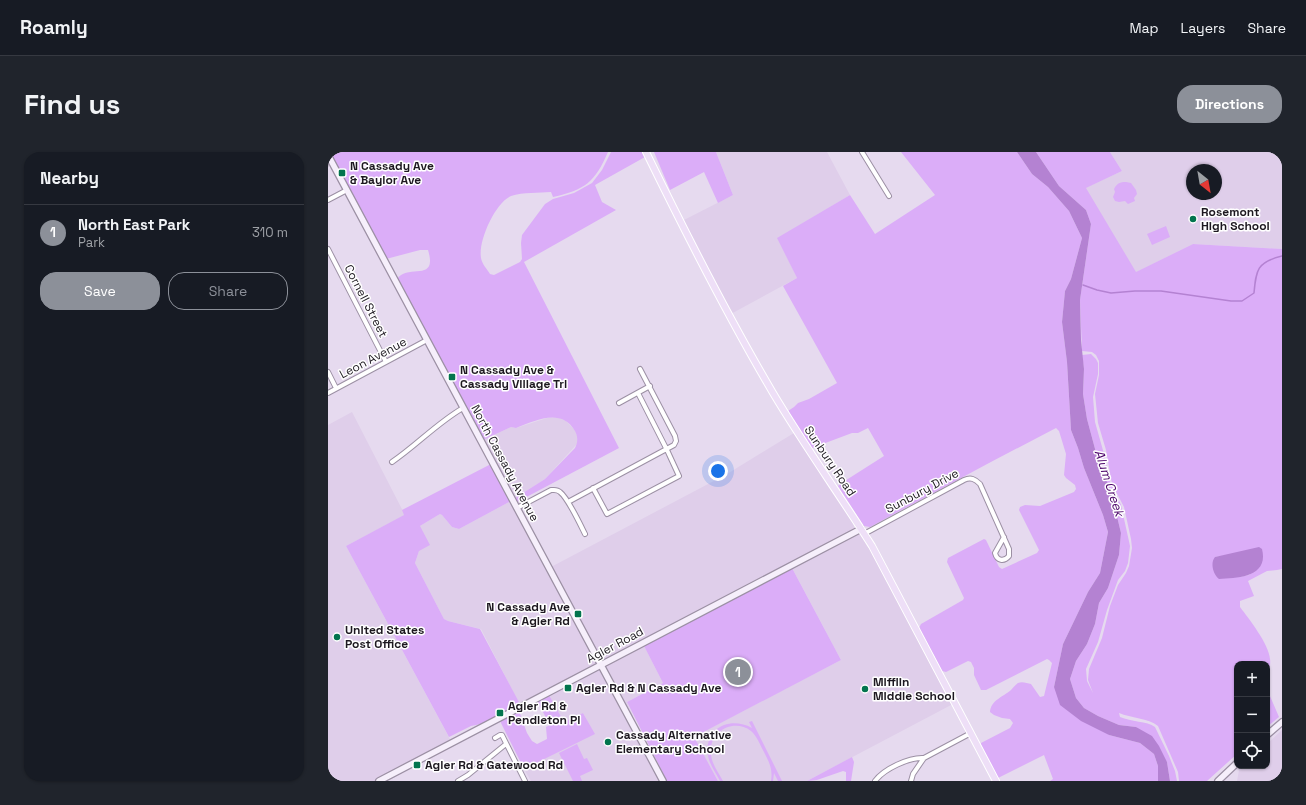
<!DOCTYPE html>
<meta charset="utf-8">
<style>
:root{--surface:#171b24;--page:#20242c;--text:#f1f3f6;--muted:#9ea1a6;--line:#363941;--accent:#8c9099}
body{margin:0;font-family:"Space Grotesk",sans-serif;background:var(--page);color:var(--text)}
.controls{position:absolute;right:12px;bottom:12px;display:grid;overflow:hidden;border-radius:8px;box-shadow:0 1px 3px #0004}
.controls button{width:36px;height:36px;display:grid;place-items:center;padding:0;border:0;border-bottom:1px solid var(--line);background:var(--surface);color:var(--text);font:20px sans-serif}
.compass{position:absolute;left:858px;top:12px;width:36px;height:36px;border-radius:50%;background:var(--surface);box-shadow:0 1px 3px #0004;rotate:149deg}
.you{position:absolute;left:390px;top:319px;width:14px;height:14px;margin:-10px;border:3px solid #fff;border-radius:50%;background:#1a73e8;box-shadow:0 0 0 6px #1a73e833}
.badge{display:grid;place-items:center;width:26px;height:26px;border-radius:50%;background:var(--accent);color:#fff;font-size:13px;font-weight:700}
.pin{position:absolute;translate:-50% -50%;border:2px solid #fff;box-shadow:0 1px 4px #0006}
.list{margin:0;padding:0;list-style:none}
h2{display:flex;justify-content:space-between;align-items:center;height:52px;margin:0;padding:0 16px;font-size:17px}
h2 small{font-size:13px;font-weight:400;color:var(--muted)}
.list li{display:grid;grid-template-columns:26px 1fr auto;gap:12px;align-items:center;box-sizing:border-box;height:56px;padding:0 16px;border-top:1px solid var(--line)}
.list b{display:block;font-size:15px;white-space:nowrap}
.list p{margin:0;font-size:13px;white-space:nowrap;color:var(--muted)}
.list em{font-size:13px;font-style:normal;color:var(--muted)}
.actions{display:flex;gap:8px;padding:12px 16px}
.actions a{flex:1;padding:9px 0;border:1px solid var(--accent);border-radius:16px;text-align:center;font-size:14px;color:var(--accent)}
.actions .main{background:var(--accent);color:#fff}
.icon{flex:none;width:22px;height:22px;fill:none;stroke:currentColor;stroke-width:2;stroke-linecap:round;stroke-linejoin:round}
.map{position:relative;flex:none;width:954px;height:629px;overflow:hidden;border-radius:16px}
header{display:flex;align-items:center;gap:24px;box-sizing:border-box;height:56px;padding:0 20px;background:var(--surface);border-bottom:1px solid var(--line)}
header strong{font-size:19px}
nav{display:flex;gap:22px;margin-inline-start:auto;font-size:14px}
.intro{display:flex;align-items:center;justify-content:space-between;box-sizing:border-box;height:96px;padding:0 24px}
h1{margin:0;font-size:28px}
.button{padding:10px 18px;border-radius:16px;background:var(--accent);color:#fff;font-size:14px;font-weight:700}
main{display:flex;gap:24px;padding:0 24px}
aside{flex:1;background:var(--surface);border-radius:16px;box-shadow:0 1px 3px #0004}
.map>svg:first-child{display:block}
.built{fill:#dfceea;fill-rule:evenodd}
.green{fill:#dbadf8;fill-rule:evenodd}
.water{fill:#b482d2}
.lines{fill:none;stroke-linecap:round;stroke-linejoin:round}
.stream{stroke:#b482d2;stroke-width:1.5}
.minor-casing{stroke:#9c90a4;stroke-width:6}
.secondary-casing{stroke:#9c90a4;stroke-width:8}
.primary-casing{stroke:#fff;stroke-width:8}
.minor{stroke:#fff;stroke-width:4}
.secondary{stroke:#f6effb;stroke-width:5.5}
.primary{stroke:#eedff7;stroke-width:6}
.poi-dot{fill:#02744e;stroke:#fff;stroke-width:1.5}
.labels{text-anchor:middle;stroke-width:3;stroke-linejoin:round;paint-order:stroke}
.poi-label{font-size:12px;font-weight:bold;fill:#1d1820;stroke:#fff;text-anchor:start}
.street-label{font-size:12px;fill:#1d1820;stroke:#fff}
.water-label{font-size:13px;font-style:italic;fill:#4b0369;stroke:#fff}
</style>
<header>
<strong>Roamly</strong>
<nav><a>Map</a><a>Layers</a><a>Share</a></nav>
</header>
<div class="intro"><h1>Find us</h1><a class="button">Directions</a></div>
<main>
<aside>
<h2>Nearby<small></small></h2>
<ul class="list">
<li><span class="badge">1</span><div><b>North East Park</b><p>Park</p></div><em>310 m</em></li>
</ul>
<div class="actions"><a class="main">Save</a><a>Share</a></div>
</aside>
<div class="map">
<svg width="954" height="629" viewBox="0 0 954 629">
<rect width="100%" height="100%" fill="#e6daef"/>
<path class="built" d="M388,0H499L522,43L450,86L469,126L401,163L352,70L405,43Z
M782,0H954V97L865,92L807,121L757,36L794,19ZM864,18H888V42H864Z
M24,260L77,363L18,394L123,589L47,629H0V273Z
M230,265L238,269L247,278L250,286L249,292L217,327L187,346L223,415L399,322L466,281L525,369L526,376L525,378H534L583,474L625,552L479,629H390L365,585L513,508L462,412L314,490L335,531L299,550L305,564L298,566L331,629H203L196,617L266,581L255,561L236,571L221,543L194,557L153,477L120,469L116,467L87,411L91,399L92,374L112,362L114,363L124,375L131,377L183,349L155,288L183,275L188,276L219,266Z
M954,578V629H909L911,618L915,614H939V592Z"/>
<path class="green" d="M1,0H280C267,30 257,38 225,45L223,40C211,41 195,40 183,44C167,51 150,89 153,106C154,112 159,117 162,122L166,123L192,110L194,107L193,91L194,83L217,52L225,47L246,41L264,31L274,18L283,0H315L317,5L267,33L274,50L288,58L196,110L291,296L189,350L187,346L217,327L247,296C250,290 250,285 247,279C233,255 207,269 188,276L183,275L155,288L69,127C80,111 110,131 100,98H92L58,107Z
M326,0H388L405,43L390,51L376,20L342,38Z
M573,0H689L704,22L720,35L741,59L754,86L743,127L737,139L734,170L739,210L743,278L750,296L756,316L775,363L780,380L772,421L760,440L735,492L726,535L781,583L812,591L826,602L830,614V629H722L725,627L716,603L670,626L653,593V591L682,576L685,571L682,567L674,566L666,563L662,560C663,548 675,545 683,538C685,536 687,533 690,531C694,529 699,531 703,532L712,545L716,544L724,511L721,508L719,507L658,538H653L646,523V516L643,510L640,509L618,520L614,519L591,476L593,472L635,448L636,446L619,410L620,406L656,387L658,388L671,415L674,417L709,401L711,398L691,358L692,355L697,353L712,354L746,340L748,337L747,333L738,326L736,323L738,302L731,279L728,276L661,311L542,375L536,374L510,334L512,332L556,304L540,276L530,281H524L484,296L460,259L466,255L470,251L481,247L509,231L455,134L469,126L449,86L522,43L547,82L607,43Z
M708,0H782L794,19L758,36L808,120L865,92L954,97V417L949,418L939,419L920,429L926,444L912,449V455C921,467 941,492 942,507C943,513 941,517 939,522V512H909V602L879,629H851L850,620L830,574C820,566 803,566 791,561L792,565C803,570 819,569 827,575L841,604L847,619L849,629H842L839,610L808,575L791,573L770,564L756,556L748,546L742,527L748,509L759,492L767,472L771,451L780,436L791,403L793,381L783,340L770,308L759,267L755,242L756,217L754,203L763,202L768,207L770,211V222L765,245L767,270L778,309L780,325L793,353L802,394L800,411L797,419L790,428L779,458L770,490L758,517L759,529L765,541L760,528L761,517L774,486L782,454L790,433L798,421L801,414L804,396L803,387L796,355L784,332L778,298L770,271L767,242L771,223V209L768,203L764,200L754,199L752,148L763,72L758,58L731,34ZM901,403L928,418L921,423L911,425L887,405Z
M798,30L803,31L808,38L809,42L806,46L807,49L800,52L797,49L791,50L787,49L785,45L787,40L786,37C789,31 792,30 798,30Z
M838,74L842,85L824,93L819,82Z
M163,312L183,349L131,377L124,375L114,363L112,362L92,374L102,393L91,399L87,411L116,467L120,469L152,477L192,552L153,572L143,574L121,585L18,394L76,363L74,358Z
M464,416L513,508L366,585L390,629H339L299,550L335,531L316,494Z
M939,537L951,565L939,575Z
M221,543L236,570L255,561L267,582L196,617L172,569L191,559L199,581L204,589L209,592L219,587L218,575L222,573L209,549Z
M424,569L454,629H450L446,621L445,629H443C445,617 441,610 436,600C432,593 429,584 423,579C406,566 381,579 383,601C383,611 390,620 395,629H392C388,621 381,612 380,603C376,576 402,564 424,576L421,570Z
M249,592L256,607L259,606L265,618L252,624L254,629H245L231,601Z
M524,605L526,610L523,629H518V620L515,619L489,628L479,629Z"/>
<path class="water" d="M689,0H708L731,34L758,58L763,72L752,148L753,188L756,217L755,242L759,267L770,308L783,340L793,381L791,403L780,436L771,451L767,472L759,492L748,509L742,527L748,546L756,556L770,564L791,573L808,575L824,584L831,594L839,610L842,629H830V614L826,602L812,591L781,583L753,569L732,553L726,535L735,492L760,440L772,421L780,380L775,363L756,316L750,296L743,278L739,210L734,170L737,139L743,127L754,86L741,59L720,35L704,22Z
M931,395L934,397C941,425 910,426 891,427C885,422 882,411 887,405Z"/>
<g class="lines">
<path class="stream" d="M755,133L769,138L783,141L807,139H833L903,149H914L926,141C928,118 929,110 954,104"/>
<g class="minor-casing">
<path id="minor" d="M534,0L561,44
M0,48L19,38
M0,97L58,210
M0,220L8,236
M0,241L99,188
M291,251L322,234
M64,310C89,293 109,271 135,256
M265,336L279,362L351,324L339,298L310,241
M240,350L346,293L348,289L347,284L312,217
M189,356L223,338C226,338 229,337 232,340C240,346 252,372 257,382
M536,382L636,328C643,325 647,327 652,332L681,397V404C676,410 669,409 667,401L676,385
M167,586L172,583H174L197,629
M130,629L140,623L178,592
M547,629C556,617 581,605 596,606
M583,629L585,622L596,606L643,581"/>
</g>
<g class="secondary-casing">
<path id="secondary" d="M0,3L335,629
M939,583L954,570
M51,629L533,377
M890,629L909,611"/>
</g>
<g class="primary-casing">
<path id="primary" d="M318,0C358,82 399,163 445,241C476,293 511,342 544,394L668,629"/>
</g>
<use href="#minor" class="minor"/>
<use href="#secondary" class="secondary"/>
<use href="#primary" class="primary"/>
</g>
<g class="poi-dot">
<rect x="10" y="17" width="8" height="8" rx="2"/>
<circle cx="865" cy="67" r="4"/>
<rect x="120" y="221" width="8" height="8" rx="2"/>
<rect x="246" y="458" width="8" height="8" rx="2"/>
<circle cx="9" cy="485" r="4"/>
<rect x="236" y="532" width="8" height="8" rx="2"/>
<circle cx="537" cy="537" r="4"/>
<rect x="168" y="557" width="8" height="8" rx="2"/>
<circle cx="280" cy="590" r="4"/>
<rect x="85" y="609" width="8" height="8" rx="2"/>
</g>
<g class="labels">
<g class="poi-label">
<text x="22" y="18">N Cassady Ave<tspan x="22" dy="14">&amp; Baylor Ave</tspan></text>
<text x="873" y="64">Rosemont<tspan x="873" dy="14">High School</tspan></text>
<text x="132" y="222">N Cassady Ave &amp;<tspan x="132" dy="14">Cassady Village Trl</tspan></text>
<text x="242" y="459" text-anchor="end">N Cassady Ave<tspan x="242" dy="14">&amp; Agler Rd</tspan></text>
<text x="17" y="482">United States<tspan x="17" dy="14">Post Office</tspan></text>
<text x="545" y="534">Mifflin<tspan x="545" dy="14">Middle School</tspan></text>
<text x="248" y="540">Agler Rd &amp; N Cassady Ave</text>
<text x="180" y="558">Agler Rd &amp;<tspan x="180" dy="14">Pendleton Pl</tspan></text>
<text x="288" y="587">Cassady Alternative<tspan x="288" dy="14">Elementary School</tspan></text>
<text x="97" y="617">Agler Rd &amp; Gatewood Rd</text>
</g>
<g class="street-label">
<text transform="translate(38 149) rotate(63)" y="4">Cornell Street</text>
<text transform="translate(45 206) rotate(-28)" y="4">Leon Avenue</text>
<text transform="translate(502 309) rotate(56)" y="4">Sunbury Road</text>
<text transform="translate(177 311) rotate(62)" y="4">North Cassady Avenue</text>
<text transform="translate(594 339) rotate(-28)" y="4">Sunbury Drive</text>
<text transform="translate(287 493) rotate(-28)" y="4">Agler Road</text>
</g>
<g class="water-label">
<text transform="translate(782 331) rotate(72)" y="5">Alum Creek</text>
</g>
</g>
</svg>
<div class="controls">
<button>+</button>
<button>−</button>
<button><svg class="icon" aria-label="locate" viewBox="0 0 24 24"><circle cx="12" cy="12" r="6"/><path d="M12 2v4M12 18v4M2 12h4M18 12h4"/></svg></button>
</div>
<svg class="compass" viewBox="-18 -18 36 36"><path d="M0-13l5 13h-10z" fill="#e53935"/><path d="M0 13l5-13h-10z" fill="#9ea1a6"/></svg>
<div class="you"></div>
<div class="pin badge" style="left:410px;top:520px">1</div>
</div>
</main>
